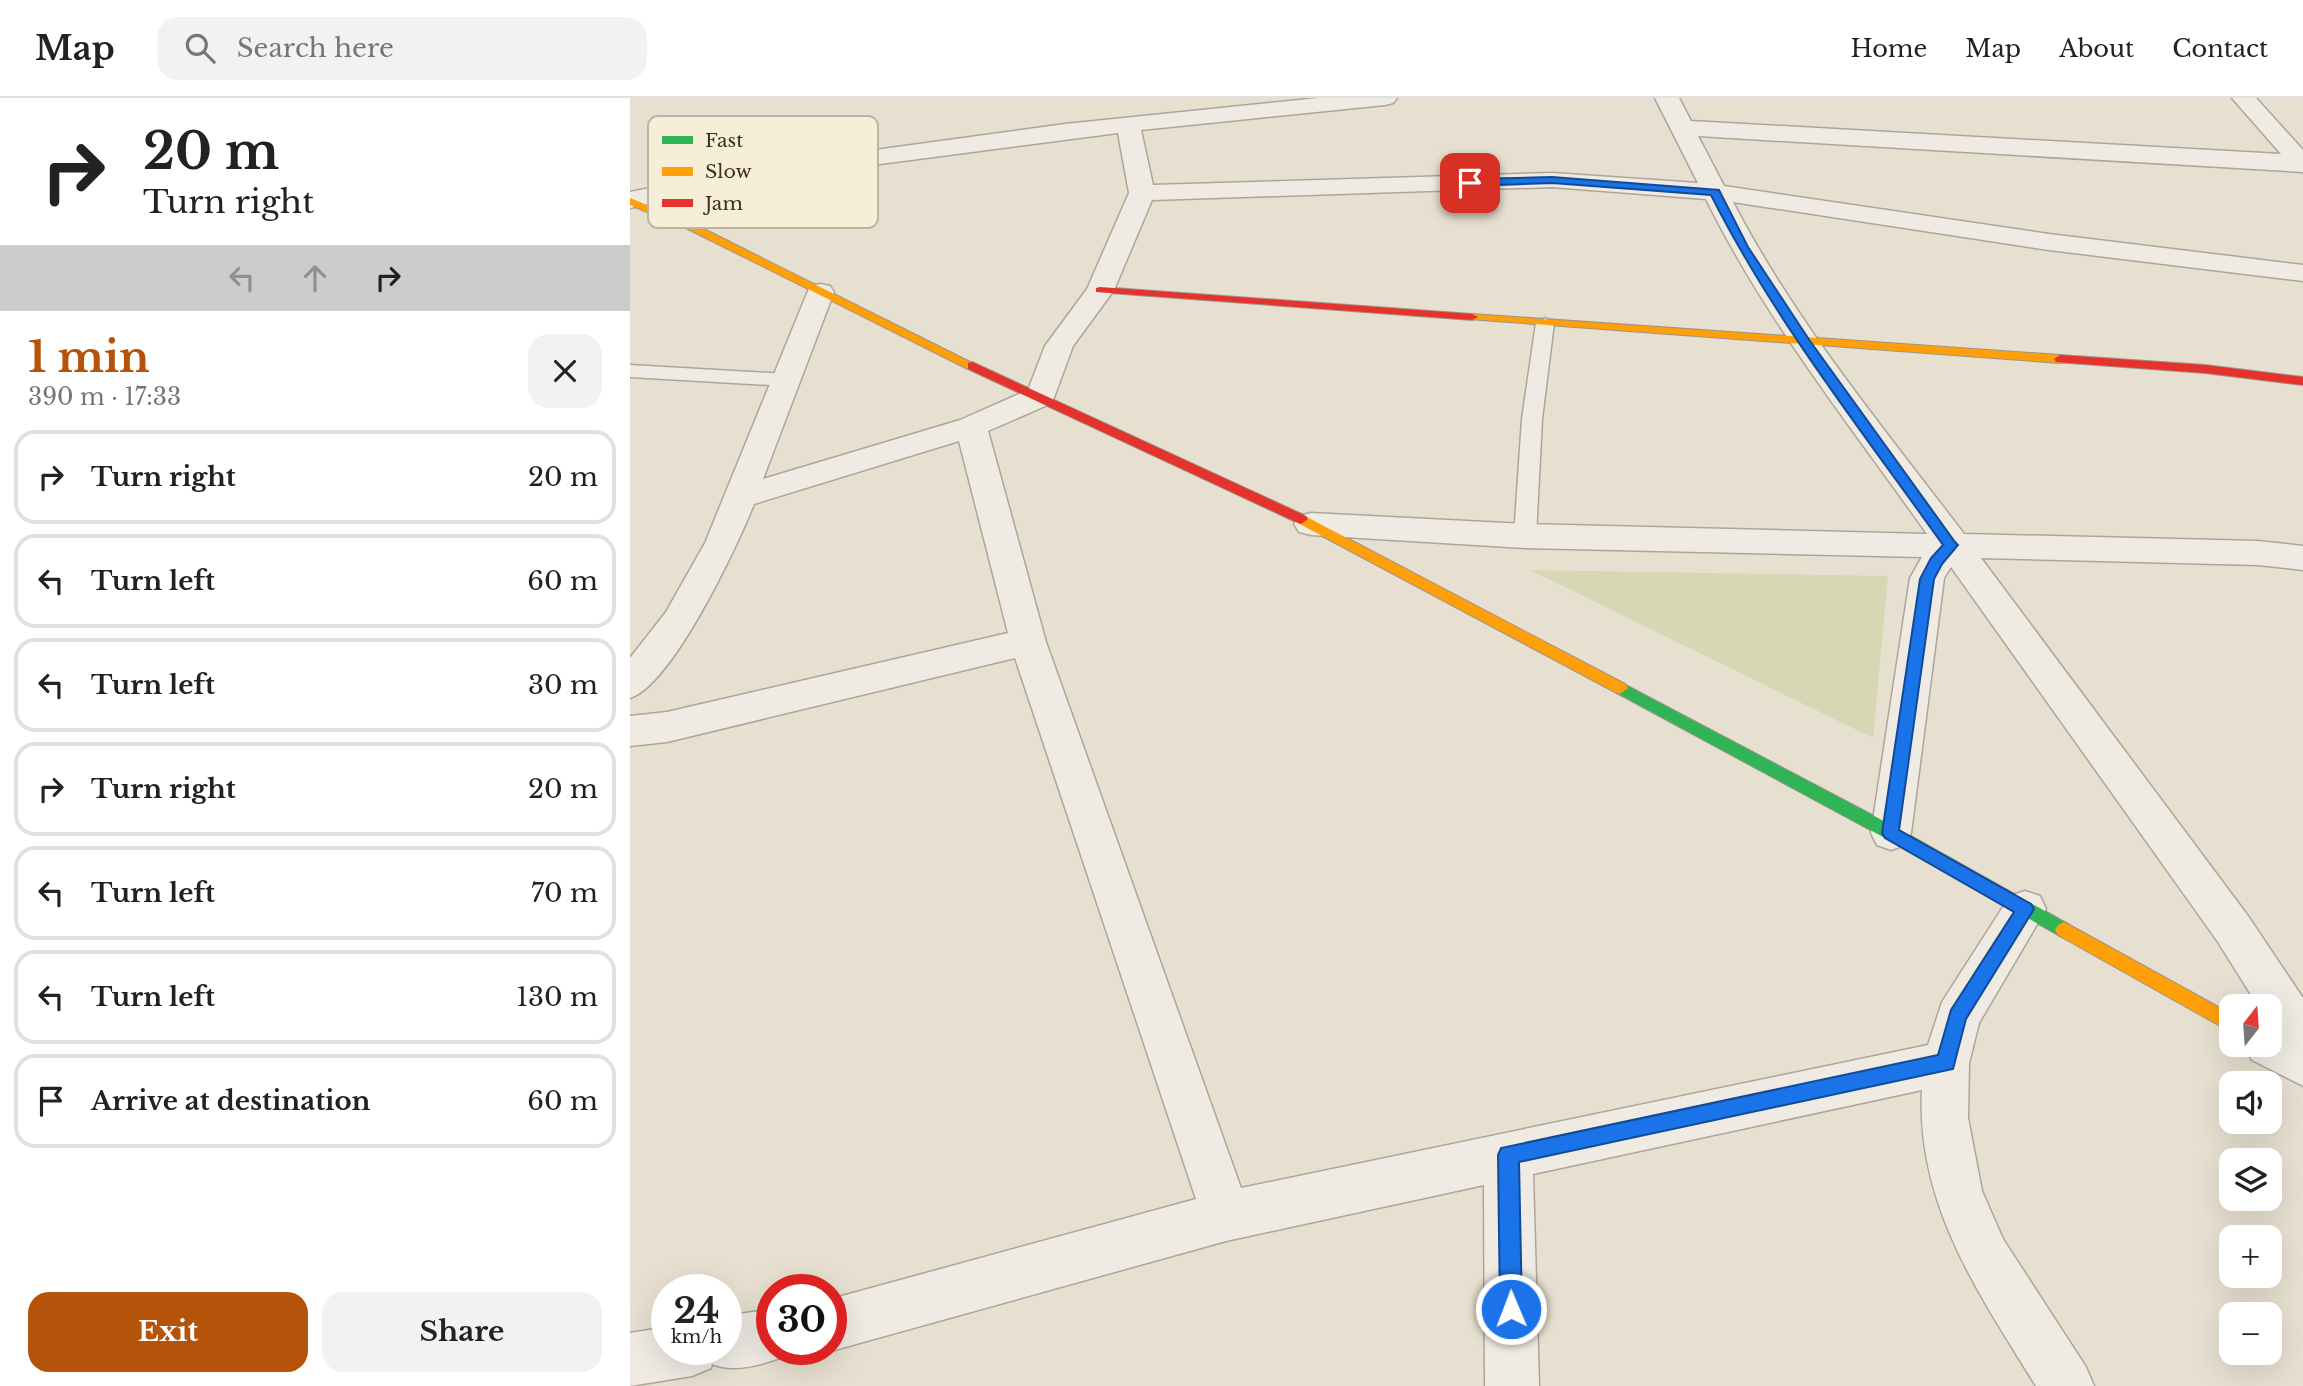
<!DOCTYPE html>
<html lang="en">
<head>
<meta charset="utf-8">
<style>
	:root { --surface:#fff; --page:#f2f2f2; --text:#222; --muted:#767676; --line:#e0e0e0; --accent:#b45309 }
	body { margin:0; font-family:"Libre Baskerville",serif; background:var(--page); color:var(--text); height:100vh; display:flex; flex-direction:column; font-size:26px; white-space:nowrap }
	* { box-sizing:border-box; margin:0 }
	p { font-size:23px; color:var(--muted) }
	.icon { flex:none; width:38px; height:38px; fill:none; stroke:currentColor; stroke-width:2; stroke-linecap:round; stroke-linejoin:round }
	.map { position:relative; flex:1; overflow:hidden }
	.sheet { display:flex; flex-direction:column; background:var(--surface); width:630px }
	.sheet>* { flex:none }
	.hud { background:#fff; color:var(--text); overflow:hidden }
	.needle { width:46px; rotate:17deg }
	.buttons { position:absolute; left:1589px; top:896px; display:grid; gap:14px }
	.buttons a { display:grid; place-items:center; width:63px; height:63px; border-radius:14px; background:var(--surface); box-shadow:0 7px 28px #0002; font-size:35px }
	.speed { position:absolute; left:21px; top:1176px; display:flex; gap:14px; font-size:35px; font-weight:700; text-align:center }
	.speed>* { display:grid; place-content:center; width:91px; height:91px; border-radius:50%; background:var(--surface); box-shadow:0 7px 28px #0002; line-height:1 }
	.speed small { font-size:18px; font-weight:400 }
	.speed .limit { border:10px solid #d22; background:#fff; color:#111 }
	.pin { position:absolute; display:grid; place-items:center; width:60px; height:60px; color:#fff; margin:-30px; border-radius:14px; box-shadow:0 4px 10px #0006 }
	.me { position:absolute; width:77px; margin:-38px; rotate:359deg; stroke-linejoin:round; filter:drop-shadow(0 0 5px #0008) }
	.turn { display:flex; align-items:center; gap:24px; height:147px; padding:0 28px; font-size:32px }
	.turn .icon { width:91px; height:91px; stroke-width:2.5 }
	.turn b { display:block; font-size:49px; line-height:60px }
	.lanes { display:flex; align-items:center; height:66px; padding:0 28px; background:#0003; justify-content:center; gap:35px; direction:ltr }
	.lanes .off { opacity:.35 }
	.round { display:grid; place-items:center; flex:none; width:74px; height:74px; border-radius:21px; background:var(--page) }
	.head { display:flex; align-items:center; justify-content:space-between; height:119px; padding:0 28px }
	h1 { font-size:42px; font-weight:700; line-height:52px; color:var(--accent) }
	.primary-button { display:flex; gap:14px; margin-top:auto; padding:14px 28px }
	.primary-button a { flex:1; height:80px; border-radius:21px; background:var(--accent); color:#fff; font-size:28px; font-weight:700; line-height:80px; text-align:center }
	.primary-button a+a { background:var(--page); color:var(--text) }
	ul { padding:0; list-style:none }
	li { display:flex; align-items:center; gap:21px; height:94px; margin:0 14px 10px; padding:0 14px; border:4px solid var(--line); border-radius:21px }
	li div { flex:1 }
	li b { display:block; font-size:26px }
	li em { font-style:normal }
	header { display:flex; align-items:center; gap:42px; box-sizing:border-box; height:98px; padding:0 35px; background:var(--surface); border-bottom:2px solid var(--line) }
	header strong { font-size:33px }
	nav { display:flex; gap:38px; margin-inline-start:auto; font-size:24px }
	.search { width:490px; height:63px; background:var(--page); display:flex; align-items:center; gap:18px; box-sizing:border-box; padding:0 24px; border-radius:21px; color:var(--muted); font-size:26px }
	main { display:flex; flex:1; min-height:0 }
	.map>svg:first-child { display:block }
	.green { fill:#d6d7b3 }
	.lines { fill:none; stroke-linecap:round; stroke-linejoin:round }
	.lane-casing { stroke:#ada599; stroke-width:3 }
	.street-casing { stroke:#ada599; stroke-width:3 }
	.fast-casing { stroke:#9c958a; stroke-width:2 }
	.slow-casing { stroke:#9c958a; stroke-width:2 }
	.jam-casing { stroke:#9c958a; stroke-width:2 }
	.lane { fill:#efebe3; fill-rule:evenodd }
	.street { fill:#efebe3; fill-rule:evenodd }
	.fast { fill:#30b455; fill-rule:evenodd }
	.slow { fill:#ff9f0a; fill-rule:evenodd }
	.jam { fill:#e5322d; fill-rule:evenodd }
	.route { fill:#1a73e8; stroke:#114b97; stroke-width:2 }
	.key { fill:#f7eed8; stroke:#bfb4a1; stroke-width:2 }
	.key-label { font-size:19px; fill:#3d2e20 }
</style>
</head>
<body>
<header>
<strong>Map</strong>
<div class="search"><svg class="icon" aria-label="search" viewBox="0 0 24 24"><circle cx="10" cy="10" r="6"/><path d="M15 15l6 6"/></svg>Search here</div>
<nav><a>Home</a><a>Map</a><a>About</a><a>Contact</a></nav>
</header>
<main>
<section class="sheet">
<div class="hud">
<div class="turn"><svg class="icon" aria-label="right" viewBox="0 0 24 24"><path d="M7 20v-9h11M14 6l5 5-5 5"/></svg><div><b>20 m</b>Turn right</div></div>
<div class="lanes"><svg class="icon off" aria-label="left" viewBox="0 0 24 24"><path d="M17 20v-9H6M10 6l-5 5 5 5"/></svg><svg class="icon off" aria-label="ahead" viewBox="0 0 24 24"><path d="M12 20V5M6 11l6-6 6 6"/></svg><svg class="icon" aria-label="right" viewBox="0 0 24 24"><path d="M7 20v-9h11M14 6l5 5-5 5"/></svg></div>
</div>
<div class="head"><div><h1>1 min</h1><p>390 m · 17:33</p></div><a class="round"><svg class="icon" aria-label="close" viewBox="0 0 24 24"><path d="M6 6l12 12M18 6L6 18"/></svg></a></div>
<ul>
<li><svg class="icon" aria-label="right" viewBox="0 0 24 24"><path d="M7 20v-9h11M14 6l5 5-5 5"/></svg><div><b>Turn right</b></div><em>20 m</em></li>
<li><svg class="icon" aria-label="left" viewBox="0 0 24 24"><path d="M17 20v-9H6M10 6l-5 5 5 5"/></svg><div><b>Turn left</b></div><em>60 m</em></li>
<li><svg class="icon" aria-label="left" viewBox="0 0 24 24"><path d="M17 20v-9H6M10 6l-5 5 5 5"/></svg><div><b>Turn left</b></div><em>30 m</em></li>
<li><svg class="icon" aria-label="right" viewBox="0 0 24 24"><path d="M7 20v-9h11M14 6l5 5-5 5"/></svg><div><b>Turn right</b></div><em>20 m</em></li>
<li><svg class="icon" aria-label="left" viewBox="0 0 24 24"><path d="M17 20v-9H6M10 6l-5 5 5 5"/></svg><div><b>Turn left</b></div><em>70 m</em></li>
<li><svg class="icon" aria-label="left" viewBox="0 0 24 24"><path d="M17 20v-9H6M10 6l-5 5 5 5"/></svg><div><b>Turn left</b></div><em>130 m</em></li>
<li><svg class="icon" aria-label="arrive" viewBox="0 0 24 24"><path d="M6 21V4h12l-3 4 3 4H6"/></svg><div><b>Arrive at destination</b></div><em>60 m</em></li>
</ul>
<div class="primary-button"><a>Exit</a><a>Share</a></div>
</section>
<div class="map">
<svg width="1673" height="1288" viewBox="0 0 1673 1288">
	<rect width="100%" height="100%" fill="#e7e0d1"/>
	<polygon class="green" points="900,472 1258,478 1243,640"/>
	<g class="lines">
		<defs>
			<g id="lane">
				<polygon points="915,220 924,225 912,321 906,438 903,443 895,445 887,443 884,438 892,321 906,225"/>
				<polygon points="0,267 156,276 165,282 156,288 0,279"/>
			</g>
			<g id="street">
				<path d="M688,0H767L763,5L755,7L511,32L523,87L922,75L1068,85L1025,0H1049L1061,23L1651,56L1602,0H1626L1673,52V74L1068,38L1094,88L1419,136L1673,167V183L1419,152L1103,104C1165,224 1253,329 1334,436L1628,443L1673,448V472L1628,467L1351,460L1618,818L1673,900V988L1622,962L1615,947H1640V908H1628L1588,844L1321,469L1314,480L1281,735L1275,747L1261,752L1247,747L1241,735L1280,480L1292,459L895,450L681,437L669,434L664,426L669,418L681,415L895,426L1297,436C1220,327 1135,221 1076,101L922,89L522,102L484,192L443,248L422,305L358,333L416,544L611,1090L1298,947L1312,904L1380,798L1395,793L1410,798L1416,811L1349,925L1339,965L1338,1020L1352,1093L1373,1141L1456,1269L1464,1288H1406C1349,1196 1286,1106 1292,992L903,1076L909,1288H855L854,1087L596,1143L201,1253L196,1251H201V1201L566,1101L385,560L37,644L0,648V618L37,614L378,535L329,343L124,406C107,449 42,587 0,600V560L36,514L75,445L180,188L190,186L200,188L204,194L133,381L330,322L398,292L415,248L457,191L499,95L488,35L135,81L0,110V94L135,67L435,26Z"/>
				<path d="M142,1211V1251H162L161,1256C137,1265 106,1276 82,1266L81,1270L62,1278L0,1288V1235L37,1229V1251H96V1218Z"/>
			</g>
			<polygon id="fast" points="990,584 1267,730 1440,827 1443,832 1440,837 1434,840 1428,837 1255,740 985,594 982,590 985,586"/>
			<g id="slow">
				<polygon points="0,100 66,127 348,268 346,271 338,271 58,131 0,107"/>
				<polygon points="842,216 1430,257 1436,261 1430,265 838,221 838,217"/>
				<polygon points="671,416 995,586 998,590 990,596 985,594 666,424 664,421"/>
				<polygon points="1434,824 1601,916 1601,934 1428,837 1425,832 1428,827"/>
			</g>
			<g id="jam">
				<polygon points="470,189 842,216 848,219 842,222 466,194 466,190"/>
				<polygon points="1430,257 1575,267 1673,279 1673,287 1575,275 1426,264 1424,261"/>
				<polygon points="342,264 676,418 678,421 671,426 666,424 338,271 338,265"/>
			</g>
		</defs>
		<use href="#lane" class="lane-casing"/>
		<use href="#street" class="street-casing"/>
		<use href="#fast" class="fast-casing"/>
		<use href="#slow" class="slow-casing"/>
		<use href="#jam" class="jam-casing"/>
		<use href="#lane" class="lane"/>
		<use href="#street" class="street"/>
		<use href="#fast" class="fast"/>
		<use href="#slow" class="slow"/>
		<use href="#jam" class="jam"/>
	</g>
	<path class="route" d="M922,79L1089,92L1118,149L1180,243L1325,444L1328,447L1312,466L1304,481L1269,732L1401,806L1404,811L1336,921L1323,971L889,1064L892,1211L889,1218L881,1222L873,1218L870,1211L868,1057L871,1050L1308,957L1321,912L1384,814L1255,740L1252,735L1290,481L1301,460L1313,447C1232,333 1144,222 1081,97L922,85L840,88L835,85L840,81Z"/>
	<rect x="18" y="18" width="230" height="112" rx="10" class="key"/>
	<rect x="32" y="38" width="31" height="8" fill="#30b455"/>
	<rect x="32" y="69" width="31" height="9" fill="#ff9f0a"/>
	<rect x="32" y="101" width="31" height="8" fill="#e5322d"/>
	<g class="key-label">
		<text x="75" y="49">Fast</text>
		<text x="75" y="80">Slow</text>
		<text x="75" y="112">Jam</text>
	</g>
</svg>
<div class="buttons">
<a><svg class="needle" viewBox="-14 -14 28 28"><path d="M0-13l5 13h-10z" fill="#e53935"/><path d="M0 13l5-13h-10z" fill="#767676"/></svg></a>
<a><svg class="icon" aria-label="sound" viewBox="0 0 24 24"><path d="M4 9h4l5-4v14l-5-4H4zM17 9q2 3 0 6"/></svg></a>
<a><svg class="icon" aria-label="layers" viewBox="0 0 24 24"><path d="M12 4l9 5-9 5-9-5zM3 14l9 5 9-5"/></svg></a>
<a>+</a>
<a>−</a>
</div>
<div class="speed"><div>24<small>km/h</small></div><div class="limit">30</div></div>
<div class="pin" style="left:840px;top:85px;background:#d93025"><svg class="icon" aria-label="arrive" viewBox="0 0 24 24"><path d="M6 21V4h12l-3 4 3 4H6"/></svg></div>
<svg class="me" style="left:881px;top:1211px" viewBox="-20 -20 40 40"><circle r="17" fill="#1a73e8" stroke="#fff" stroke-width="3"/><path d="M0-11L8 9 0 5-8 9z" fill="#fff"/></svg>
</div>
</main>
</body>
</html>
